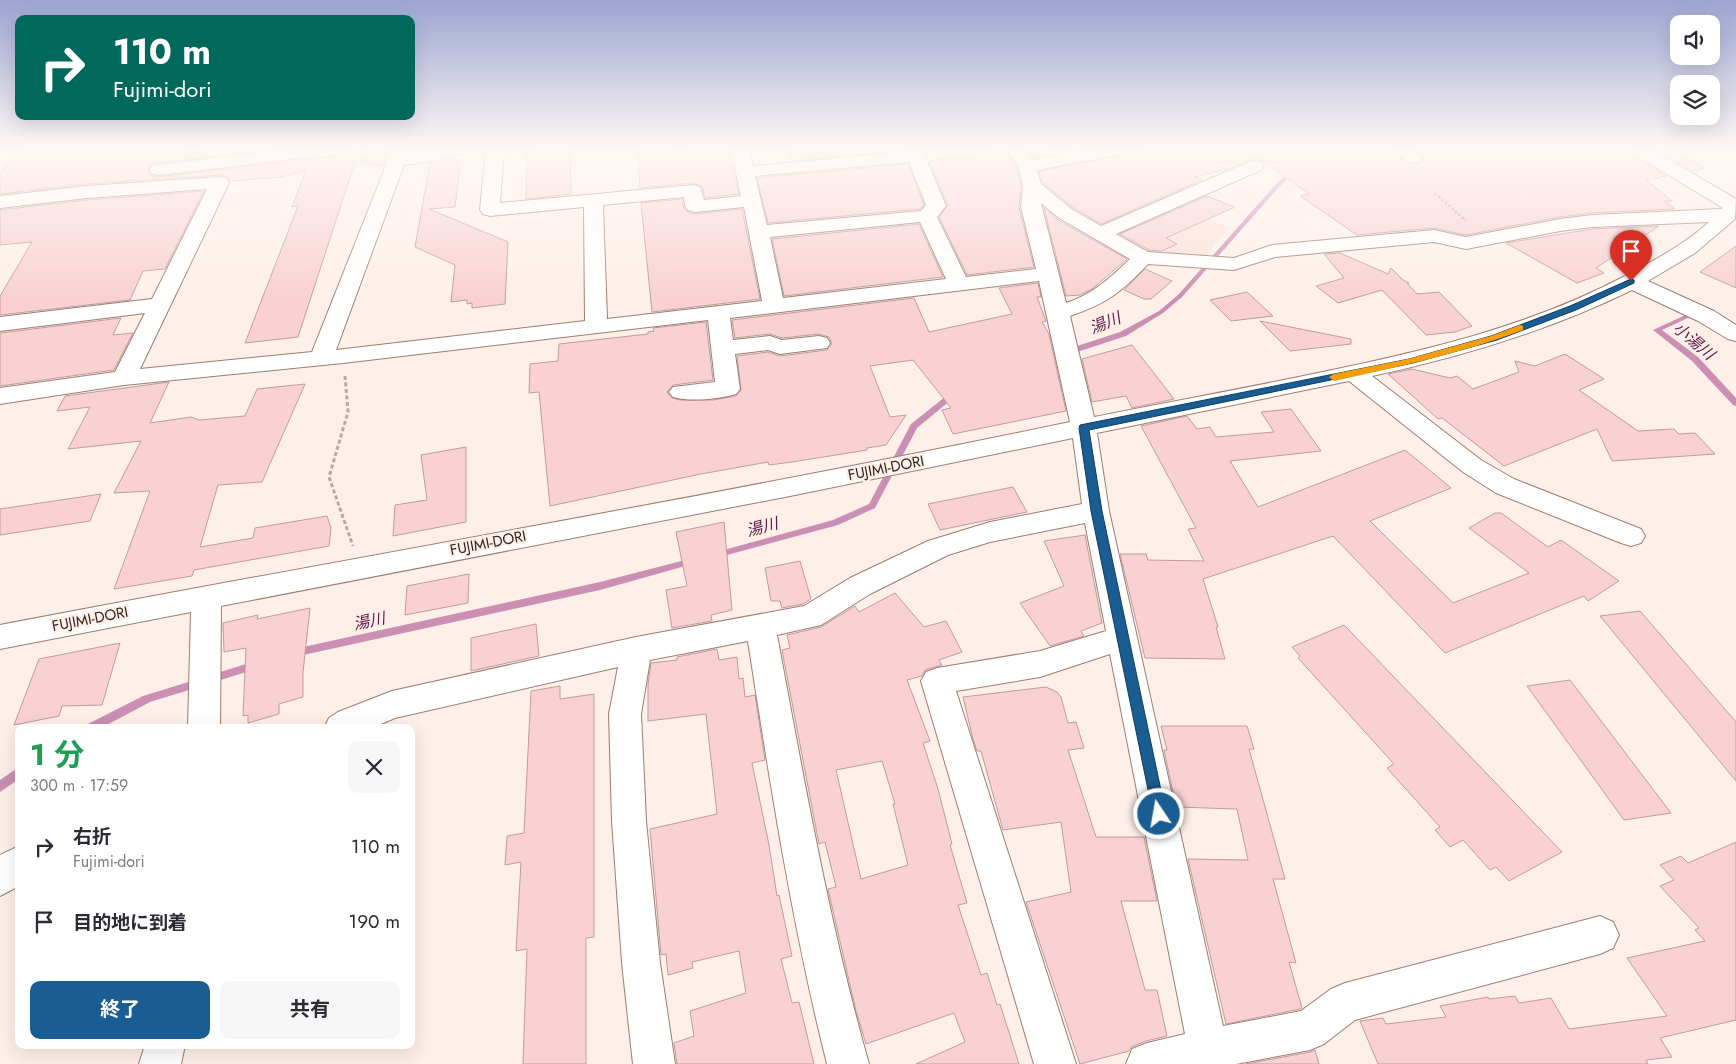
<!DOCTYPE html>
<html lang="ja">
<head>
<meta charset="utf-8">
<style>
	:root { --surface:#fff; --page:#f7f7f7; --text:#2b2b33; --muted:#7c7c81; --accent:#1a5d92 }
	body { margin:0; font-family:Jost,"Noto Sans JP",sans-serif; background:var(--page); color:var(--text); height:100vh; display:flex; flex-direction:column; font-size:19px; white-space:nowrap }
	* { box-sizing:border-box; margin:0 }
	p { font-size:16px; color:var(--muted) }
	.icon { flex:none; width:28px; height:28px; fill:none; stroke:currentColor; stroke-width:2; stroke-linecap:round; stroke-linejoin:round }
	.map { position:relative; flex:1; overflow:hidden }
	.drawer { position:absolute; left:15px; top:724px; width:400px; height:325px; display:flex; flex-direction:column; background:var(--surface); border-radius:10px; box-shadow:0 5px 20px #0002 }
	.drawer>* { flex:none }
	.guide { position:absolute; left:15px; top:15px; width:400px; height:105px; border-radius:10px; box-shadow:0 5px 20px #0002; background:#00695c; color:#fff; overflow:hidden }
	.buttons { position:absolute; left:1670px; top:15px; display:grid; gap:10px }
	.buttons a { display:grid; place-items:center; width:50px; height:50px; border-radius:10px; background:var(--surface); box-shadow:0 5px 20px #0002; font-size:25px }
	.pin { position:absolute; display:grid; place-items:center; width:42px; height:42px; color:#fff; margin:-51px -21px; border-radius:50% 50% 50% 0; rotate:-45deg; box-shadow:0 0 5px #0007 }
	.pin .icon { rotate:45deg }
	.me { position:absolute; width:55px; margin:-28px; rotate:348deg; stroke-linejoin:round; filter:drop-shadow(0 0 4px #0008) }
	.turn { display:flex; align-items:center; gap:18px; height:105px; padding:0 15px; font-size:22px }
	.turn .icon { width:65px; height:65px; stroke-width:2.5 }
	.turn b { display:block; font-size:35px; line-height:42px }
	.round { display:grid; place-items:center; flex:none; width:52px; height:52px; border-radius:10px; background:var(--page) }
	.overview { display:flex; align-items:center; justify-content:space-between; height:85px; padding:0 15px }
	h1 { font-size:30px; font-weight:700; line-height:38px; color:#1e9e55 }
	.action { display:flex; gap:10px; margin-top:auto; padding:10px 15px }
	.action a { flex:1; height:58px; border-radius:10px; background:var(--accent); color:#fff; font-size:20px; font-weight:700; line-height:58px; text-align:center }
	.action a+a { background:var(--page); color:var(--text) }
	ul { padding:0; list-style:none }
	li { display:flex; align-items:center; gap:15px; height:75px; padding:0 15px }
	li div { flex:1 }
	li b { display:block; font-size:19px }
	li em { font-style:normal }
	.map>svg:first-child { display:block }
	.built { fill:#fce2d6 }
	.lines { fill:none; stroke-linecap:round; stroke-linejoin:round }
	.stream { fill:#ca8fb2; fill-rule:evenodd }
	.building { fill:#f9d1d3; stroke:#c09b9d; fill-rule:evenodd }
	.minor-casing { stroke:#9c7d6e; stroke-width:2 }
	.path-far1 { stroke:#b7a9a3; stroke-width:2.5; stroke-dasharray:2.5 2; stroke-linecap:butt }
	.path { stroke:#b7a9a3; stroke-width:3; stroke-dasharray:4 2.5; stroke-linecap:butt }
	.minor { fill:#fff; fill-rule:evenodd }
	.route { fill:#1a5d92; stroke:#113c5f }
	.slow { fill:#f59e0b }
	.labels { text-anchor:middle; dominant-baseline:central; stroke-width:5; stroke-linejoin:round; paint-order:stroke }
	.street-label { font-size:15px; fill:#32251f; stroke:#fef0e9 }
	.water-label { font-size:16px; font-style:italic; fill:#5e1948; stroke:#fef0e9 }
</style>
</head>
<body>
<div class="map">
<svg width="1736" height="1064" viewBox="0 0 1736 1064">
	<rect width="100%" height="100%" fill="#fef0e9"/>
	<polygon class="built" points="1173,202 1229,228 1201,262 1143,258 1100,234"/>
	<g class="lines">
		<g class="stream">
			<polygon points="1293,169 1298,170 1280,186 1182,297 1163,313 1126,336 1071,354 1065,354 1065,350 1120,332 1159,311 1178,295 1276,184"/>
			<polygon points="1690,313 1693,315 1692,316 1662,330 1698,357 1736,398 1736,406 1733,405 1692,361 1653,330"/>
			<polygon points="950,393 953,393 957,395 917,428 875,508 838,525 716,558 713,557 712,555 713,553 833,520 869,504 911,424"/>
			<polygon points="693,558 696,559 697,561 696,563 600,590 294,657 291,656 289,653 291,650 294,649 600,582"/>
			<polygon points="256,661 259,662 261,665 259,668 211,683 207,682 206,679 207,676"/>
			<polygon points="198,679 202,680 203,683 202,686 150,702 101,728 85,728 86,725 143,696"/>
			<polygon points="19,767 19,779 0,792 0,780"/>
		</g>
	</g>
	<g class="building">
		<polygon points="24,149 189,149 187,153 224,149 277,149 152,164 148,171 152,176 158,177 339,156 346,154 350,149 359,149 360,158 356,159 298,337 245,343 298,206 292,207 306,171 281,177 230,181 228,177 220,175 87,184 0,194 0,172"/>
		<polygon points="362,149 386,149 383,166 361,163"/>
		<polygon points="536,149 570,149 571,194 526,199 527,155 535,155"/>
		<polygon points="637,149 672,149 672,153 727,149 739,194 705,198 702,186 693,183 640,188"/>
		<polygon points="787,149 897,149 898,151 791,161"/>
		<polygon points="1026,149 1050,149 1054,154 1033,158"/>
		<polygon points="1153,149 1392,149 1404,162 1415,165 1420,163 1424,158 1416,149 1627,149 1631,155 1666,176 1646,180 1672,201 1665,201 1675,209 1592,213 1560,217 1466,235 1434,228 1357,235 1300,196 1309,194 1262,161 1255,159 1228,169 1195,177 1202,180 1101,224 1074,208 1043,183 1039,171"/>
		<polygon points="1655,149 1672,149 1706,168 1692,171"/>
		<polygon points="1005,150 1016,167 1021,186 1019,207 1034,267 967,275 939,217 948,205 929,161"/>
		<polygon points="461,159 455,207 429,209 508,242 505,304 472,308 472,303 467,304 467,300 451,302 455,265 415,247 430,163"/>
		<polygon points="908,164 924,205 920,209 768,223 757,178"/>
		<polygon points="204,191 165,269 143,271 130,300 0,315 0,296 32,242 0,245 0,210 87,200"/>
		<polygon points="1207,196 1235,207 1166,238 1177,244 1162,251 1149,250 1120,234"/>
		<polygon points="682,199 683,206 686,211 694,214 742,209 760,299 652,312 641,203"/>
		<polygon points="1044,208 1058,220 1127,259 1092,289 1080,295 1066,296"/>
		<polygon points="919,224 943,277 784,296 772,239"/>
		<polygon points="1659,226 1596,268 1604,273 1577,283 1506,243 1592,229"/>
		<polygon points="1736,246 1736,288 1700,272"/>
		<polygon points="1340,253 1388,274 1391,268 1403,280 1409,283 1407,283 1417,294 1439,292 1472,326 1455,332 1426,335 1382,290 1338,303 1316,286 1344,278 1324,254"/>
		<polygon points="1145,269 1172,281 1151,299 1144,299 1124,290"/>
		<polygon points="1038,283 1041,297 1037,297 1046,321 1042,322 1049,334 1066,411 953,434 942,410 951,408 913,360 870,366 890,417 906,415 886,445 867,448 867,450 792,462 769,465 768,462 701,474 550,506 539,392 529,393 530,364 558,361 559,344 648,334 648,332 654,331 653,328 706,322 713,380 673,385 667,392 672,398 680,400 713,400 736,396 741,390 737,356 768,352 780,356 827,350 832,344 829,337 819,334 782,338 770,334 735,338 732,320 914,298 929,332 1012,314 999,288"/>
		<polygon points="1247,292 1273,316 1231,321 1210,300"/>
		<polygon points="121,318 113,335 133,333 114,370 0,386 0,333"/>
		<polygon points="1260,321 1351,339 1351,344 1290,351"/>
		<polygon points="1132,345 1174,399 1132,408 1126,396 1092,402 1082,359"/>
		<polygon points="1565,354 1604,379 1579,390 1638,431 1674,429 1679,434 1695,433 1715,454 1612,461 1597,429 1504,466 1442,418 1438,419 1388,374 1412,369 1450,378 1457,376 1473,389 1519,372 1515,361 1535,366"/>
		<polygon points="169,382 150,423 191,417 199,420 245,416 257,389 305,384 262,482 218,485 200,547 253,538 255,528 327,516 331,528 329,546 194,570 192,576 114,589 150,491 114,493 141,441 68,449 90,407 57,411 65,396"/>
		<polygon points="1291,409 1321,451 1230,461 1258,507 1405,450 1451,488 1370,521 1453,603 1529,573 1469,528 1495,513 1501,513 1548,547 1561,540 1619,581 1588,601 1584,596 1445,653 1333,536 1203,579 1218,627 1216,627 1225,659 1145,658 1120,554 1146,554 1148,560 1204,561 1188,529 1196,528 1141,426 1187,416 1197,429 1210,427 1216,437 1274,432 1261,412"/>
		<polygon points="466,447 466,522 393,536 395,505 427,500 421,455"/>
		<polygon points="1013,487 1027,512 940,530 928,504"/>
		<polygon points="101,494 90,521 0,535 0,509"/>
		<polygon points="724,522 732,610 711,615 712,621 672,628 666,590 687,586 676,532"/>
		<polygon points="1085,535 1102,623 1081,631 1084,636 1050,646 1020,603 1064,586 1044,541"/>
		<polygon points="800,561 811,599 803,604 782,608 780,601 771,601 765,568"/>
		<polygon points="469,574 468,603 405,615 407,586"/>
		<path d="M895,593L924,627L946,621L962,652L939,660L942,665L925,670L922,676L907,680L930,741L923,743L938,789L952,844L950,845L967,903L958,905L981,975L987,973L997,1005L1000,1004L1019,1064H916L965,1042L954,1013L866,1044L856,1011L828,889L836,887L825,842L819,844L782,650L790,648L787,635L821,627L855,606L859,612ZM882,761L895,804H893L908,865L861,879L836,770Z"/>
		<polygon points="310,608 303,672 303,697 279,704 279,714 248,723 248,715 243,716 246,648 224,652 223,623 258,615 257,619"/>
		<polygon points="1640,611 1736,722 1736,781 1600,616"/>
		<polygon points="536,624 539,656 471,671 471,638"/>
		<polygon points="1344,625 1562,852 1509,881 1496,867 1490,870 1463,840 1450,847 1435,830 1440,827 1387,768 1394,764 1298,658 1300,656 1292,647"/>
		<polygon points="120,643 102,705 62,706 59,716 14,725 39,659"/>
		<polygon points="717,649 719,660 737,657 739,679 743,678 745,697 755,695 765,760 752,763 769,845 777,896 779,895 792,956 781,959 792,1003 799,1002 814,1064 677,1064 674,1043 694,1036 690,1011 746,993 739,951 692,962 693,968 668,975 666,954 661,955 650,829 717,814 706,714 648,721 648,684 651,663 677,660 677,657"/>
		<polygon points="1570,680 1671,813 1624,820 1527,686"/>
		<polygon points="560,686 560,699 594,694 594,937 586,938 586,1064 523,1064 527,949 516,951 521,862 505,865 507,836 524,833 531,691"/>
		<polygon points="1046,687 1057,692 1061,697 1068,723 1076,722 1084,748 1068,750 1096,837 1144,837 1157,901 1121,901 1145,990 1157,990 1167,1036 1146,1041 1131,1047 1129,1051 1080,1064 1026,902 1071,892 1061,822 1003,830 981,751 977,751 973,739 963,697"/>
		<polygon points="1161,726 1247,726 1254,749 1249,749 1285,879 1273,879 1296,963 1289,962 1302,1008 1300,1009 1226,1024 1188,859 1248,860 1237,809 1176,807 1164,750 1167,750"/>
		<polygon points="1736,842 1736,1020 1660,1038 1672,1057 1646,1060 1648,1064 1378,1064 1360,1021 1383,1018 1386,1024 1446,1017 1440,1006 1488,997 1489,999 1515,996 1519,1003 1551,998 1569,1029 1667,1016 1627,958 1705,941 1695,930 1699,928 1660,886 1674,880 1660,865 1681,856 1688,863"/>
		<polygon points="1315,1050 1319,1064 1246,1064 1310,1052"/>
	</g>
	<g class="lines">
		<defs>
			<g id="minor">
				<polygon points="293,149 348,149 345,153 339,154 158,175 152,174 149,170 152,166 158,165"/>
				<path d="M388,149H406L405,154L423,153L433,149H467L464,153C444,158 425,163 404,165L336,350L585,321L584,207L490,216L483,214L480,210L486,149H504L500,203L693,185L700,187L704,200L741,196L731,149H749L753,166L905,152L904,149H922L946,206L937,217L966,277L1036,269L1021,207L1023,186L1018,166L1006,149H1024L1032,160L1092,149H1130L1127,153L1121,154L1037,170L1041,184L1073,210L1101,226L1249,162L1255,161L1261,162L1264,166L1261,170L1116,234L1148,252L1234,258L1272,245L1434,230L1466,237L1560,219L1592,215L1721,209L1723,208L1632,153L1629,149H1651L1736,199L1735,219L1695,253L1648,281L1714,311L1736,325V341L1728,339L1698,321L1632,290C1550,330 1462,357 1372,376L1481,460L1514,479L1641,529L1645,536L1641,543L1631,546L1621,543L1496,493L1463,472L1349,381L1097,433L1109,511L1223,1026L1301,1011L1331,989L1345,983L1600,916L1613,922L1619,935L1613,948L1600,954L1355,1020L1324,1044L1310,1050L1236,1064H1126L1132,1049L1147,1043L1185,1034L1110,654L1040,677L956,691L1076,1064H1034L921,681L926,672L937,668L1040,651L1106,631L1085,523L990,542L948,555L870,594L821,625L777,635C804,779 829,923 869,1064H827C792,925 770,783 748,641L650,660L641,714L646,821L660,963L675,1064H633L622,963L612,821L609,714L618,667L395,718L372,728H324L329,718L338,712L392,691L636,637L804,606L850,578L928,541L990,522L1082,504L1073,438L795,495L221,606L220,728H188L191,612L0,649V625C356,557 715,496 1070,422L1039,281L730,318L733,340L770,336L782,340L819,336L827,338L830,343L827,348L780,354L768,350L735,354L740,389L736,394C718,399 691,402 673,397L669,392L673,387L715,382L708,320L343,363L124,385L0,404V388L115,372L145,313L0,331V317L152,299L207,189L87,198L0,208V196L87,186L220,177L227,179L229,183L140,369L312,352L385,168ZM909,162L926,205L921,211L767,225L755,176ZM684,197L685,206L688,210L695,212L744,207L762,301L607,319L603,205ZM1041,203L1059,218L1130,259C1110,278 1093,294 1066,303ZM920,222L946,279L783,298L770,237ZM1709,222C1684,245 1653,261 1623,277C1532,325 1432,349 1332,370C1253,387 1173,401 1094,417L1070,316C1108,303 1120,293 1148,264L1234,270L1275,257L1434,242L1466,249L1560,231L1592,227Z"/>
				<path d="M1394,149H1413L1422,158L1419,162C1408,165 1401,158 1394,149Z"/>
				<polygon points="19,846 19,886 0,896 0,855"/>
				<polygon points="145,1045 185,1045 181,1064 139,1064"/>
			</g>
		</defs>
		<use href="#minor" class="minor-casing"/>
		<polyline class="path-far1" points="1435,193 1466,221"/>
		<polyline class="path" points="345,376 348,412 329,477 353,546"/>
		<use href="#minor" class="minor"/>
	</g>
	<linearGradient id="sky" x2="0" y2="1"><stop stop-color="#9ca5d2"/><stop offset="0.5" stop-color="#fff8f5"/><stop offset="1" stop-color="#fff8f5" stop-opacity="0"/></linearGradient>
	<rect width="1736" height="298" fill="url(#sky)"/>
	<polygon class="route" points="1631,279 1634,280 1634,283 1576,310 1497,340 1413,363 1089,430 1102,511 1166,814 1164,819 1159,821 1154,819 1091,511 1079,428 1080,425 1409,359 1491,336 1570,306"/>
	<path class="slow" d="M1520,325L1523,326V330C1462,353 1398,367 1334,381L1329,377L1334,374L1408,359L1491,336Z"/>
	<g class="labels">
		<g class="street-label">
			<text transform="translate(886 468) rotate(-11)">FUJIMI-DORI</text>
			<text transform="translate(488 543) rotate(-11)">FUJIMI-DORI</text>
			<text transform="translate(90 619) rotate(-11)">FUJIMI-DORI</text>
		</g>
		<g class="water-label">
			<text transform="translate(1105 323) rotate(-22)">湯川</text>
			<text transform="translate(1694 341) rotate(40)">小湯川</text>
			<text transform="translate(762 527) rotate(-15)">湯川</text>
			<text transform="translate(369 621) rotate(-12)">湯川</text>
		</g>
	</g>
</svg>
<div class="buttons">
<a><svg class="icon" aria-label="sound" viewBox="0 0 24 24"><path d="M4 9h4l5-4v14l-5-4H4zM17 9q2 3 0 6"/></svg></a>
<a><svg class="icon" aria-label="layers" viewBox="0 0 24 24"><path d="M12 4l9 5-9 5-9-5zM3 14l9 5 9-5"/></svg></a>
</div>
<div class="pin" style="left:1631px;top:281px;background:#d93025"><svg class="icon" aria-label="arrive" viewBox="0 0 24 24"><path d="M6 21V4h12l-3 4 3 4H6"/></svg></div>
<svg class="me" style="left:1159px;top:814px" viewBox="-20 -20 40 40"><circle r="17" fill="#1a5d92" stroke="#fff" stroke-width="3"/><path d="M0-11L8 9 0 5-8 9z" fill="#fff"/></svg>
<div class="guide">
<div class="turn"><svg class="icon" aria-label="right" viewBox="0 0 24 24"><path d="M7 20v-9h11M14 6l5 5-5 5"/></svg><div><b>110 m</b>Fujimi-dori</div></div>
</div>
<section class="drawer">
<div class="overview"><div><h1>1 分</h1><p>300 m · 17:59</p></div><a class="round"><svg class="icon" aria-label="close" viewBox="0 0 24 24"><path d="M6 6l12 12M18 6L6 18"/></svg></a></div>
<ul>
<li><svg class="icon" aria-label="right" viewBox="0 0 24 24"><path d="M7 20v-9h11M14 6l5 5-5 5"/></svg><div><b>右折</b><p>Fujimi-dori</p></div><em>110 m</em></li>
<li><svg class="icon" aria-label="arrive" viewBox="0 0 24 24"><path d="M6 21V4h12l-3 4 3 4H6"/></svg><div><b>目的地に到着</b></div><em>190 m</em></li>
</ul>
<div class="action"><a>終了</a><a>共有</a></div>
</section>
</div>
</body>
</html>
